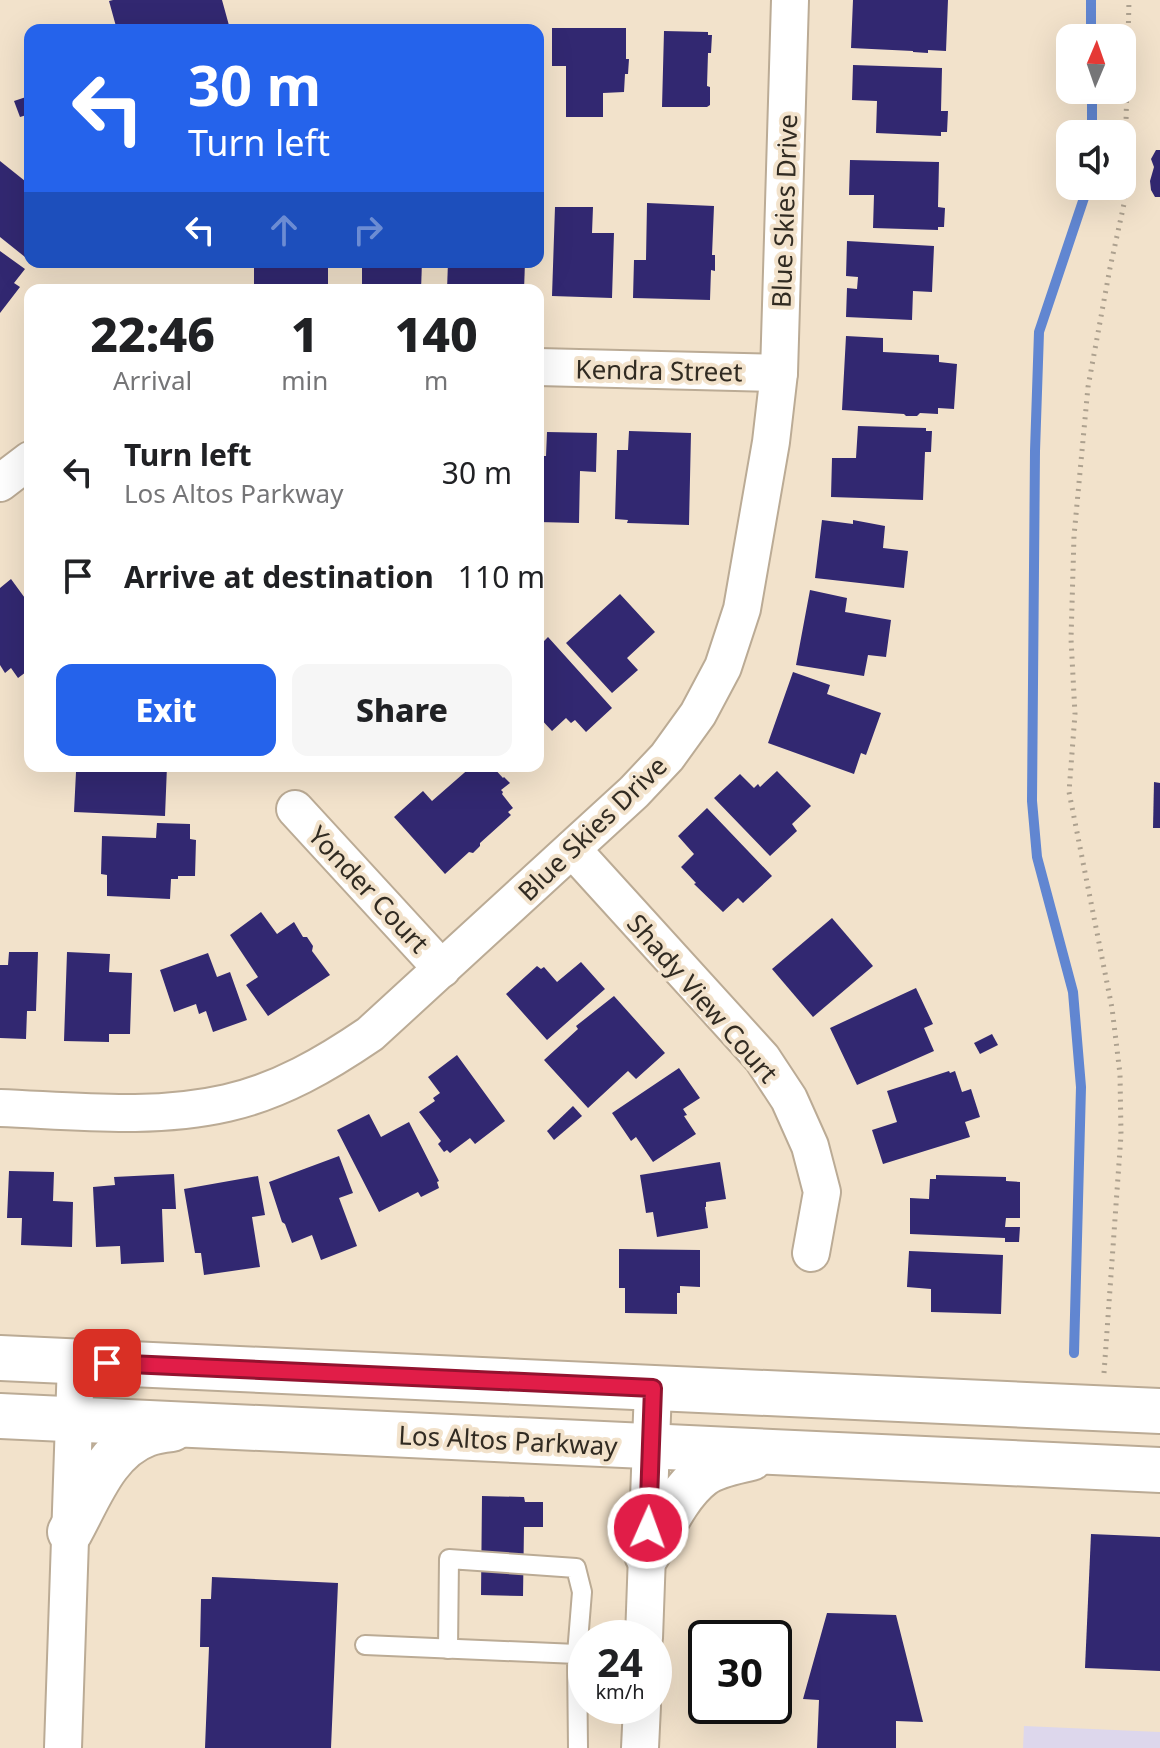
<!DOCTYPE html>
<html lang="en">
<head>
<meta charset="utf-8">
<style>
	:root { --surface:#fff; --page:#f6f6f6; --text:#202124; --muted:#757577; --accent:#2563eb }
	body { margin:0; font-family:"Noto Sans",sans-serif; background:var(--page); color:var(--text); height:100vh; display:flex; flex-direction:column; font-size:30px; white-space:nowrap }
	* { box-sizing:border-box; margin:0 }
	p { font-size:26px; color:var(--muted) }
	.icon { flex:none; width:44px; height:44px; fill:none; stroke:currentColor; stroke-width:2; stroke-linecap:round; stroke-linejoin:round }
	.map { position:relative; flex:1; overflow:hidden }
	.details { position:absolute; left:24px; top:284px; width:520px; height:488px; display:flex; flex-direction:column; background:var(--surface); border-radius:16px; box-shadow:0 8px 32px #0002 }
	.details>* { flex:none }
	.guide { position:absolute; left:24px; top:24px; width:520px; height:244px; border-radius:16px; box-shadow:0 8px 32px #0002; background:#2563eb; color:#fff; overflow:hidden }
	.needle { width:52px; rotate:2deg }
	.controls { position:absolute; left:1056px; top:24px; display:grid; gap:16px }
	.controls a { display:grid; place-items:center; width:80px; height:80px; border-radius:16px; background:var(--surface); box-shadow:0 8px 32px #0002; font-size:40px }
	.speed { position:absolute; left:568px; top:1620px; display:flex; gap:16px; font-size:40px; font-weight:700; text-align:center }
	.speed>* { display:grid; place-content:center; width:104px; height:104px; border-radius:50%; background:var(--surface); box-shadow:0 8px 32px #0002; line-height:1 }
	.speed small { font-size:20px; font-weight:400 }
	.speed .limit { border:4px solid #111; border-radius:12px; background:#fff; color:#111 }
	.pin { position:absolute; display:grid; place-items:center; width:68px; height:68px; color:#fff; margin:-34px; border-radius:16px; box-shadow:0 4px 12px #0006 }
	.me { position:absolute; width:88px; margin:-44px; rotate:2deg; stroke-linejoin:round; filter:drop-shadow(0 0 6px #0008) }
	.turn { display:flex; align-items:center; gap:28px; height:168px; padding:0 32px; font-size:36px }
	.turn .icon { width:104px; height:104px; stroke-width:2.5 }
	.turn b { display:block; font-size:56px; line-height:68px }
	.lanes { display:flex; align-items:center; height:76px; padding:0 32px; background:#0003; justify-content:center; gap:40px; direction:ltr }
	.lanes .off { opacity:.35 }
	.eta { display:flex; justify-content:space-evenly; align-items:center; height:136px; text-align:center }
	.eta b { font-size:48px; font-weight:800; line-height:56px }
	.cta { display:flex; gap:16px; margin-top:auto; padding:16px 32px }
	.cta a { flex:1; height:92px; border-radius:16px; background:var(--accent); color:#fff; font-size:32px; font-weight:800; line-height:92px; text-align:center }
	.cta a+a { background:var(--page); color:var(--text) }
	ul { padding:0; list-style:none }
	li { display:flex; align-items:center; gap:24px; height:104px; padding:0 32px }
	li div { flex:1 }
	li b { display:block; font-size:30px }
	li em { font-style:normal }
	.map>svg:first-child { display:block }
	.education { fill:#ddd7ec }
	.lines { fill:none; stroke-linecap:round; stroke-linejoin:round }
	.stream { stroke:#6186d1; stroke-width:10 }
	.building { fill:#322871 }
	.service-casing { stroke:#bbab95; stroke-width:22 }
	.minor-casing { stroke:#bbab95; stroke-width:40 }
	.secondary-casing { stroke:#bbab95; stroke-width:48 }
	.path { stroke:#ada18f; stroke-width:5; stroke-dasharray:2 6; stroke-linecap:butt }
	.service { stroke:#fff; stroke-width:18 }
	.minor { stroke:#fff; stroke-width:36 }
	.secondary { stroke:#fff; stroke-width:44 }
	.route-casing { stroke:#92132f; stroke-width:20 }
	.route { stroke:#e11d48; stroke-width:14 }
	.labels { text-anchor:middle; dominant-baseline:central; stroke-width:8; stroke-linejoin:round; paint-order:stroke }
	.street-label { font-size:26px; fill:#312b22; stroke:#f2e2cb }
</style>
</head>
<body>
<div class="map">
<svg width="1160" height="1748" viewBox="0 0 1160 1748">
	<rect width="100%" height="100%" fill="#f2e2cb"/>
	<polygon class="education" points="1024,1726 1160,1732 1160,1748 1023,1748"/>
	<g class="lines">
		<g class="stream">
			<polyline points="1091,0 1091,38"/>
			<polyline points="1092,90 1092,134"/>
			<polyline points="1074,1353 1081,1087 1073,992 1037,857 1032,801 1035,451 1039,332 1088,186"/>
		</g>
	</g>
	<g class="building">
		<polygon points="113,0 222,0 230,29 138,30 136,25 117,30 109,1"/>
		<polygon points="853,0 948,0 946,51 928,50 928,53 913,52 913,51 851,48"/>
		<polygon points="460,24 534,25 534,30 460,30"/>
		<polygon points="552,28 626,28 626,59 629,59 628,74 625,74 624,92 603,93 603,117 566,117 566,66 552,66"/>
		<polygon points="664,31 708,32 708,35 712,35 711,53 708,53 707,86 710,87 710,105 707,107 662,107"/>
		<polygon points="853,65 942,68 941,111 948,111 947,132 941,132 941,136 876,133 877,101 852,100"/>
		<polygon points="29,96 30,114 20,117 14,101"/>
		<polygon points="1156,150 1160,150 1160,197 1155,197 1151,190 1150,181 1154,167 1151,159"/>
		<polygon points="850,160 939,162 938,207 945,208 944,227 938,227 938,230 873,228 874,195 849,195"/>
		<polygon points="0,161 30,185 30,261 0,237"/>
		<polygon points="647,203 714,206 712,255 715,255 715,271 711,270 710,300 633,298 634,260 646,260"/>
		<polygon points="555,207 593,207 592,233 614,233 612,298 552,296"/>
		<polygon points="847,241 934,246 932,292 913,291 912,320 846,317 847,288 857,289 858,277 846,276"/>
		<polygon points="0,251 25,269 14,283 20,287 0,313"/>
		<polygon points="254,262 328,262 328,290 254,289"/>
		<polygon points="362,262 422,262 421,290 362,290"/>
		<polygon points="448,262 525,262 524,290 447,290"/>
		<polygon points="846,336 883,338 883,352 939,355 939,362 957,364 954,409 938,408 938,414 920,413 917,416 906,416 904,414 842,410"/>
		<polygon points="858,426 926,428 926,431 932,431 931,452 925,452 923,500 831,497 832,458 856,458"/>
		<polygon points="629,431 691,433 689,525 627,523 628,520 615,519 617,450 628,450"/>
		<polygon points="547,432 597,433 596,472 580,471 579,523 538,522 538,456 546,456"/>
		<polygon points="822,520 853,524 853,520 885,526 883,548 908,551 904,588 815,578"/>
		<polygon points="11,579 30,605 30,669 18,678 11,668 5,673 0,665 0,588"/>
		<polygon points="810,590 847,598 845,612 891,620 886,657 868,655 864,676 796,665"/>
		<polygon points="620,594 655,632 627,658 638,670 612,693 566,643"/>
		<polygon points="548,637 612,708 586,732 575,720 571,723 566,718 552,731 538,716 538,647"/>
		<polygon points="793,672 830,685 827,694 881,713 866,755 861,753 854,774 768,743"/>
		<polygon points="101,766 167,766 165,816 74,812 76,772 101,772"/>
		<polygon points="472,766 492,766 503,778 504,777 510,783 501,790 503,792 502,794 513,808 508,812 511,815 480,843 480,846 473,853 469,852 445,874 394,817 423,791 432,801"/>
		<polygon points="777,771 811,806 792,824 797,831 770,856 714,798 740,774 754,788 758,784 760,787"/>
		<polygon points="1154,782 1160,783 1160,828 1153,828"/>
		<polygon points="707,808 772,876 743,903 738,898 723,912 694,884 696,883 681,867 694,854 678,836"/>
		<polygon points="157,823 190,824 190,839 196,840 195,876 178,876 178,879 171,879 170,899 107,896 107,875 101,874 102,836 156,838"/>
		<polygon points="261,912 277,934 294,922 303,937 307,937 313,946 312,951 330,975 268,1016 246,985 258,977 230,935"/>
		<polygon points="832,918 873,966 813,1017 772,969"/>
		<polygon points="9,952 38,952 36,1011 27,1011 26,1039 0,1038 0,965 8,965"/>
		<polygon points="67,952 110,954 109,972 132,973 130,1034 109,1034 109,1042 64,1041"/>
		<polygon points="208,953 217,977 230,972 247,1020 213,1032 206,1011 199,1014 196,1004 174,1012 160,970"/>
		<polygon points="581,962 605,989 547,1040 506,994 537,966 541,969 544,967 557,982"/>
		<polygon points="916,988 933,1024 924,1028 934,1051 857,1085 830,1028"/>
		<polygon points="614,996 665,1053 636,1079 628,1071 588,1108 544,1060 578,1029 576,1026"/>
		<polygon points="992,1034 998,1045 980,1054 974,1043"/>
		<polygon points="457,1055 505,1121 475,1144 470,1138 450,1153 447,1150 444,1152 438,1144 441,1141 419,1112 435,1101 433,1098 440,1093 428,1077"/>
		<polygon points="679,1068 700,1098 683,1109 687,1115 684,1116 696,1134 653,1162 636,1137 631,1141 612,1113"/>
		<polygon points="949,1071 950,1073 955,1071 962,1092 971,1089 980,1117 965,1122 970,1137 883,1164 872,1130 897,1122 887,1091"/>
		<polygon points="573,1106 582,1116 554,1140 547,1131"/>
		<polygon points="369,1114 381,1137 409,1122 439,1181 437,1182 439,1188 421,1197 418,1192 379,1212 337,1130"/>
		<polygon points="339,1156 353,1193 339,1198 357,1246 321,1260 312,1235 292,1243 285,1224 282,1222 269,1182"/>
		<polygon points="720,1162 726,1199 706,1202 706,1207 705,1207 708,1228 657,1237 653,1212 646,1213 640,1175"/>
		<polygon points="9,1171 54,1172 53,1201 73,1202 72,1247 21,1245 22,1218 7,1218"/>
		<polygon points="174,1174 176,1209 162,1209 164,1262 121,1264 120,1246 96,1247 93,1187 115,1185 114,1177"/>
		<polygon points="936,1175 1006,1177 1006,1181 1020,1182 1020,1218 1006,1218 1005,1227 1020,1227 1019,1242 1005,1242 1005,1238 910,1234 910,1198 929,1199 930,1179 936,1179"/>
		<polygon points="258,1176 265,1215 252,1217 260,1267 204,1275 201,1253 195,1253 184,1189"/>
		<polygon points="619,1249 700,1250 700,1287 680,1286 680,1293 677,1293 677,1314 625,1313 625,1288 619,1288"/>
		<polygon points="909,1251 1003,1255 1001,1314 931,1312 931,1289 907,1287"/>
		<polygon points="482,1496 524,1497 525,1502 543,1502 543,1527 524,1527 523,1596 481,1595"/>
		<polygon points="1091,1534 1160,1537 1160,1671 1085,1668"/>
		<polygon points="212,1577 338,1583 331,1748 205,1748 209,1647 200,1647 201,1599 211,1599"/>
		<polygon points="827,1613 896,1615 923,1722 896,1721 896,1748 817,1748 819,1700 803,1699"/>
	</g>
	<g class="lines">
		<defs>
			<g id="service">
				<polyline points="365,1645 577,1654 578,1748"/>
				<polyline points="448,1649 449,1559 576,1568 582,1592 577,1654"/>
			</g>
			<g id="minor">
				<polyline points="538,367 779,373"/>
				<polyline points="0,483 30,460"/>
				<polyline points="295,809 442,969"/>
				<polyline points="572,849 762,1058 789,1099 810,1146 822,1192 811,1253"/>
				<path d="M0,1108C75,1111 153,1120 227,1103C280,1091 326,1064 370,1034L634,792L667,757L698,714L723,667L742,609L771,442L779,373L790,0"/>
				<polyline points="644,1638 653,1388"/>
				<polyline points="63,1748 76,1361"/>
				<polyline points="640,1748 642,1706"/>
			</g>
			<g id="secondary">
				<polyline points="0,1358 1160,1411"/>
				<polyline points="0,1416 1160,1470"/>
				<path d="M70,1532C90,1496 106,1449 147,1434C155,1431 164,1430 172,1429"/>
				<path d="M647,1555C662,1530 678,1493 702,1475C715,1465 735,1462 751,1458"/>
			</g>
		</defs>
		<use href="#service" class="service-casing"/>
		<use href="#minor" class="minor-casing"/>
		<use href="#secondary" class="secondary-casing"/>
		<polyline class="path" points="1104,1373 1121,1135 1120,1074 1112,1008 1069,792 1075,714 1071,639 1074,536 1088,387 1110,268 1124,204 1129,0"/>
		<use href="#service" class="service"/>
		<use href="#minor" class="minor"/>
		<use href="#secondary" class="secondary"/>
	</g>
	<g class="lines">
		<defs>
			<polyline id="route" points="107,1363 653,1388 648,1528"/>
		</defs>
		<use href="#route" class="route-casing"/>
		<use href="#route" class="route"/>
	</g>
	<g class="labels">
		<g class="street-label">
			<text transform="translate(784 211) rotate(-88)">Blue Skies Drive</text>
			<text transform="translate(659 370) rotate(1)">Kendra Street</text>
			<text transform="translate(592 828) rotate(-44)">Blue Skies Drive</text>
			<text transform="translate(369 889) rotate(47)">Yonder Court</text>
			<text transform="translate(703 998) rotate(49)">Shady View Court</text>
			<text transform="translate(508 1440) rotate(3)">Los Altos Parkway</text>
		</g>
	</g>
</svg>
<div class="controls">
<a><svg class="needle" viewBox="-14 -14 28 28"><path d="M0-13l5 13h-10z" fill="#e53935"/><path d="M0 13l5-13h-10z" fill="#757577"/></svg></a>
<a><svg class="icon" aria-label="sound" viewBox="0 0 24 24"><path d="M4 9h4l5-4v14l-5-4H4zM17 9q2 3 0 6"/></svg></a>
</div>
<div class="speed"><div>24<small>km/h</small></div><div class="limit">30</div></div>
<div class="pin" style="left:107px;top:1363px;background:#d93025"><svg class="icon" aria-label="arrive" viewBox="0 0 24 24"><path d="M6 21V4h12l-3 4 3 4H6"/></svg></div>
<svg class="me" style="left:648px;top:1528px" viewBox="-20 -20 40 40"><circle r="17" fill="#e11d48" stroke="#fff" stroke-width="3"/><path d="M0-11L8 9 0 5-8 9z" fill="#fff"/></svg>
<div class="guide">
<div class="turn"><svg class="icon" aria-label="left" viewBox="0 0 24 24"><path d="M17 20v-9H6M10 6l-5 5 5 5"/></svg><div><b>30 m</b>Turn left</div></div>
<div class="lanes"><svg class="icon" aria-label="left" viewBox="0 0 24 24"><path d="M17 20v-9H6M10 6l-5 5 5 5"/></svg><svg class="icon off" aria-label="ahead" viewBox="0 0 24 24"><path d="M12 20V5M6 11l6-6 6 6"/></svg><svg class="icon off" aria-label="right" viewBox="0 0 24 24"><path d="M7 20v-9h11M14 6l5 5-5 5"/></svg></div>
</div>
<section class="details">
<div class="eta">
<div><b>22:46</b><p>Arrival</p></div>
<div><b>1</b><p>min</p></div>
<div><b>140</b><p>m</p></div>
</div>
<ul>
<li><svg class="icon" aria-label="left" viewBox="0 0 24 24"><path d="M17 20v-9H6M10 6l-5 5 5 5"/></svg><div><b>Turn left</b><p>Los Altos Parkway</p></div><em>30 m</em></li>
<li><svg class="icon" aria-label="arrive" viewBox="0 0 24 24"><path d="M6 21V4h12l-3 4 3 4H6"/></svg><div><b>Arrive at destination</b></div><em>110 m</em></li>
</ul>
<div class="cta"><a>Exit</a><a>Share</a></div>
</section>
</div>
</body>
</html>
